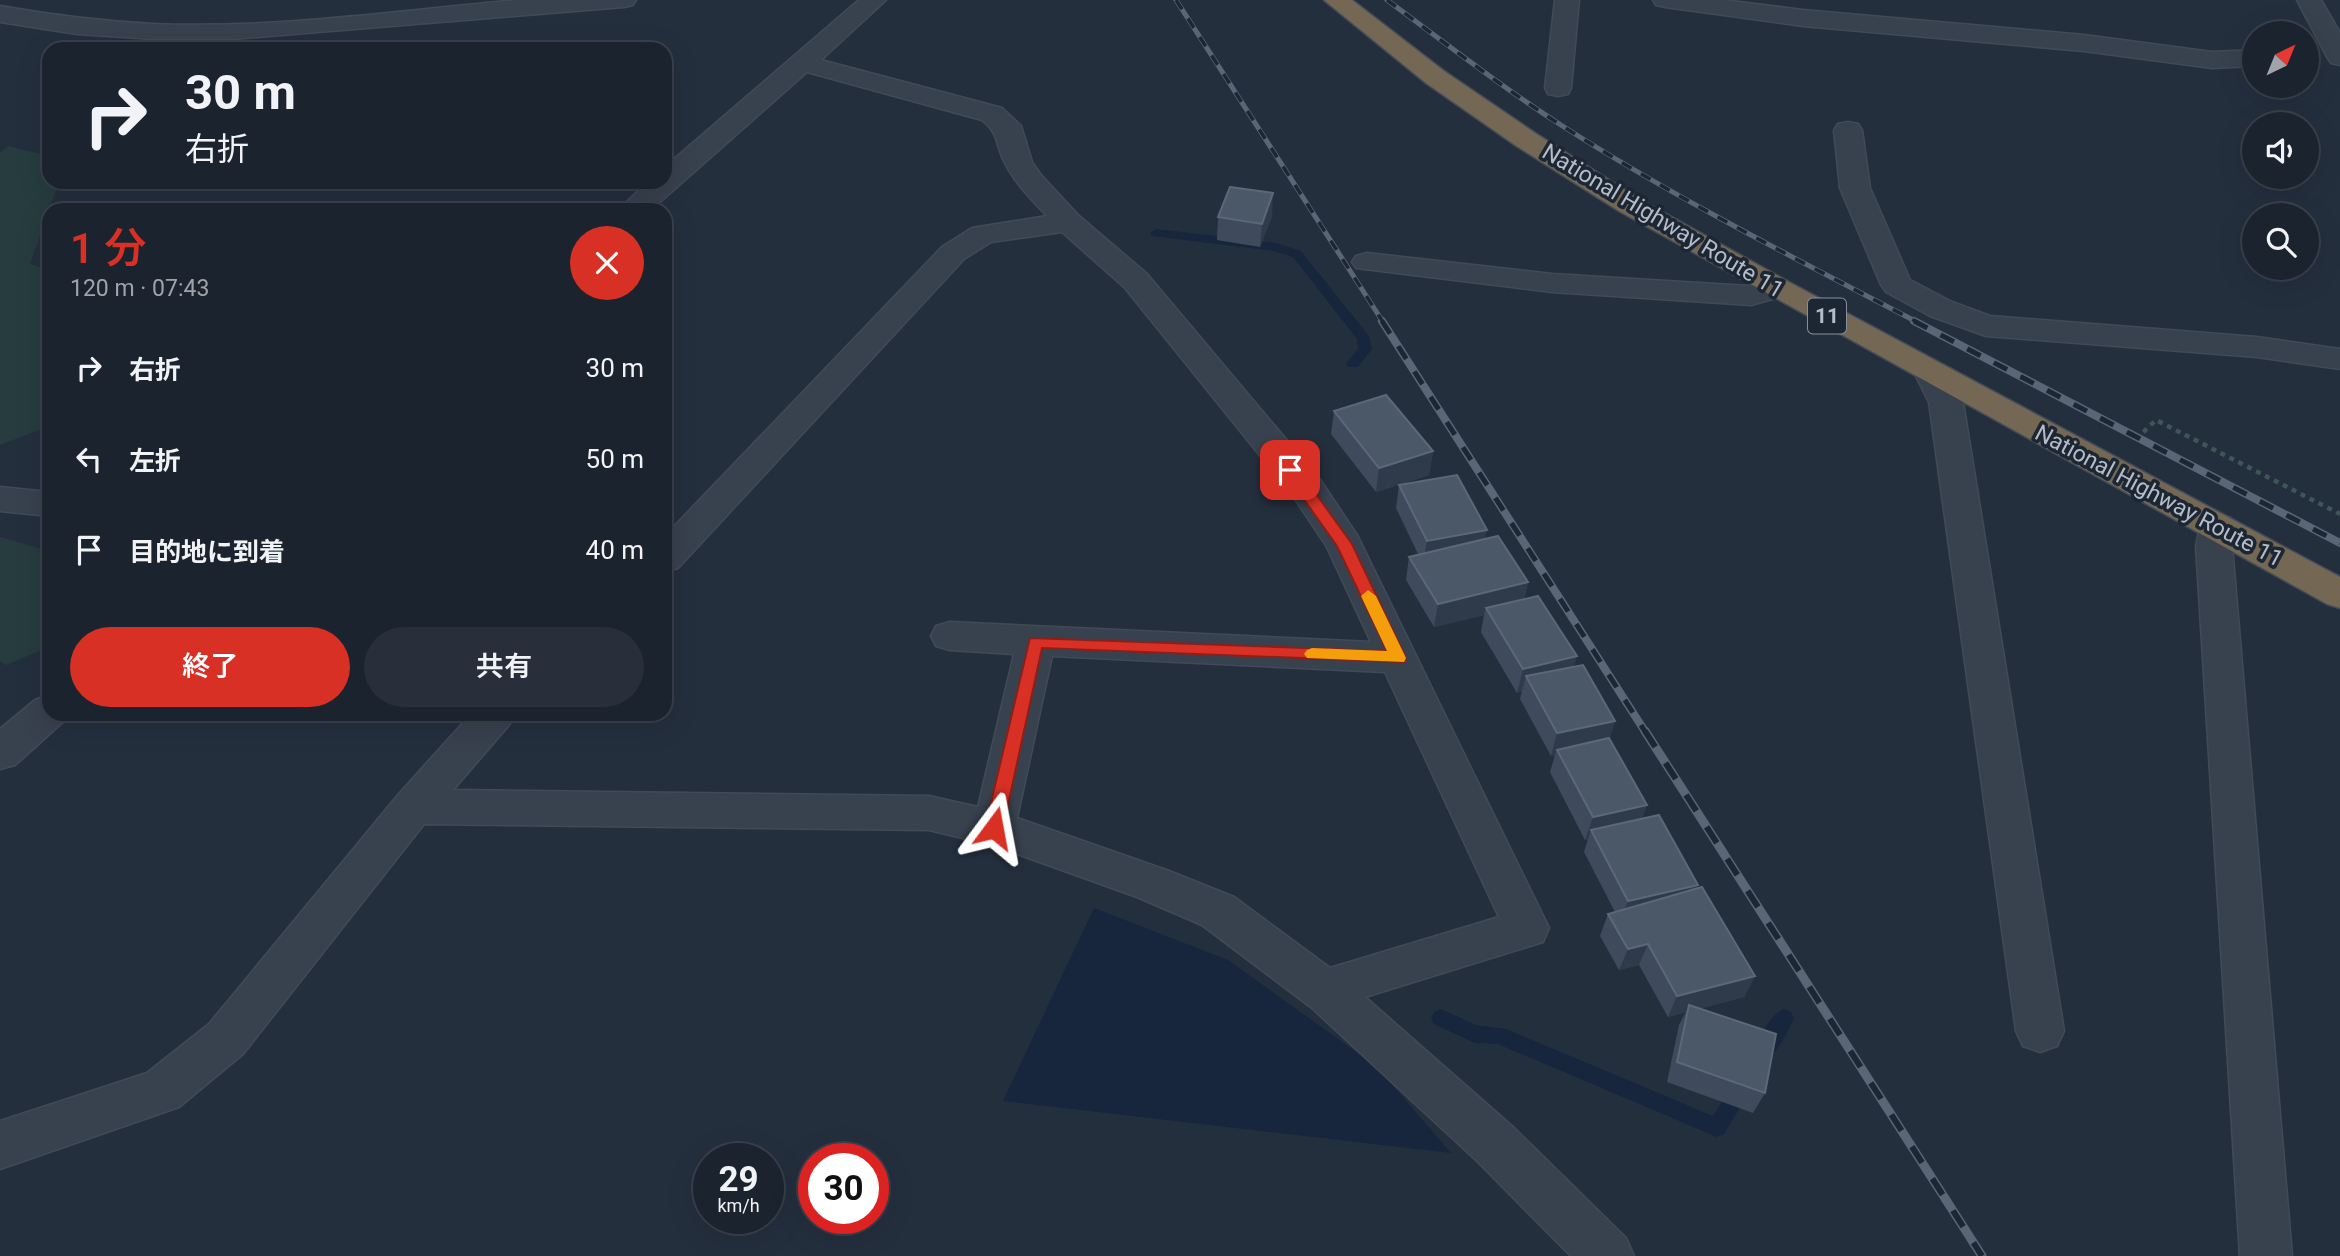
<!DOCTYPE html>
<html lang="ja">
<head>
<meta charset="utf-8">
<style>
	:root { --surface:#1b232e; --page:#282f3a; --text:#f1f3f6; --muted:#a0a4aa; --line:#39404a; --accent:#d93025 }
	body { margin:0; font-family:Roboto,"Noto Sans JP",sans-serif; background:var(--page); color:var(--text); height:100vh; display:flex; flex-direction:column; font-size:26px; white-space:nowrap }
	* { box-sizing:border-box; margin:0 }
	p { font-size:23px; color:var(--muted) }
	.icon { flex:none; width:38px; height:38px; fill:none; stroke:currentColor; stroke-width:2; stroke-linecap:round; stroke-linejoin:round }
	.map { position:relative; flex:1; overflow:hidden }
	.sheet { position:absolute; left:42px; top:203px; width:630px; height:518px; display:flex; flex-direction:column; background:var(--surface); border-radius:21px; box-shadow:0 7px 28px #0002,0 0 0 2px var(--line) }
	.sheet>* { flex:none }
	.banner { position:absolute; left:42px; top:42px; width:630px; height:147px; border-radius:21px; box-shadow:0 7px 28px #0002,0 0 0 2px var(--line); background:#1b232e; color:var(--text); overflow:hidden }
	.needle { width:46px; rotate:43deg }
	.fabs { position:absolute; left:2242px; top:21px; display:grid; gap:14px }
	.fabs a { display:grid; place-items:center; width:77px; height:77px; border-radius:50%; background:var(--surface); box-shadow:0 7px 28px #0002,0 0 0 2px var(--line); font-size:35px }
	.speed { position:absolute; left:693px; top:1143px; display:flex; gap:14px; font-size:35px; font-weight:700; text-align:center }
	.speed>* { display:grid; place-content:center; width:91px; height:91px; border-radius:50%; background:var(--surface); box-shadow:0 7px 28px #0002,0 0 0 2px var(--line); line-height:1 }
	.speed small { font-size:18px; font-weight:400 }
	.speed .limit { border:10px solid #d22; background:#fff; color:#111 }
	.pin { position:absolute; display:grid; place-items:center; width:60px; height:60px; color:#fff; margin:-30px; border-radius:14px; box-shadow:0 4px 10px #0006 }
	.me { position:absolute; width:77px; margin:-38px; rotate:13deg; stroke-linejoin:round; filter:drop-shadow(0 0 5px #0008) }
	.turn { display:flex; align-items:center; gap:24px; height:147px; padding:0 28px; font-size:32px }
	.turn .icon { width:91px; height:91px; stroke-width:2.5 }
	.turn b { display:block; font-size:49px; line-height:60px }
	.round { display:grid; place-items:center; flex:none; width:74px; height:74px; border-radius:37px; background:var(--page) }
	.summary { display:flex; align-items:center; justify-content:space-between; height:119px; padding:0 28px }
	h1 { font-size:42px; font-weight:600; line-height:52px; color:var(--accent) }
	.primary-button { display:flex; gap:14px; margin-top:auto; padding:14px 28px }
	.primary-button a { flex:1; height:80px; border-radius:42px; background:var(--accent); color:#fff; font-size:28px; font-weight:600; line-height:80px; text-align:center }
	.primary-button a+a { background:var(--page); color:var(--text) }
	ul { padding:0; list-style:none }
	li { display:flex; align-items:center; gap:21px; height:91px; padding:0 28px }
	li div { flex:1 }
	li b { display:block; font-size:26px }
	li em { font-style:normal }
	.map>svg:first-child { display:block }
	.green { fill:#263c3f }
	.water { fill:#17263c }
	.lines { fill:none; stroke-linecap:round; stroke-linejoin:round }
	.stream { fill:#17263c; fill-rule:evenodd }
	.minor-casing { stroke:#414a57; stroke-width:3 }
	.highway-casing { stroke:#434c59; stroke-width:3 }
	.path { stroke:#3f5557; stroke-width:4.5; stroke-dasharray:5 5; stroke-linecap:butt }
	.minor { fill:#38414e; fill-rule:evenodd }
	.highway { fill:#746855; fill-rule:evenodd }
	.rail-far2-casing { stroke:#5a6575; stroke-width:5 }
	.rail-far1-casing { stroke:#5a6575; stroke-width:8 }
	.rail-casing { stroke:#5a6575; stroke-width:9 }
	.rail-far2 { stroke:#1d2633; stroke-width:3.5; stroke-dasharray:11; stroke-linecap:butt }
	.rail-far1 { stroke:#1d2633; stroke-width:5; stroke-dasharray:15; stroke-linecap:butt }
	.rail { stroke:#1d2633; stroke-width:6; stroke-dasharray:19; stroke-linecap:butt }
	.wall { fill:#3f4b5c }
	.shaded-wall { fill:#2f3b4b }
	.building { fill:#4b5868; stroke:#5c6777; stroke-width:2 }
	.route { fill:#d93025; stroke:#8d1f18; stroke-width:2 }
	.slow { fill:#f59e0b }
	.labels { text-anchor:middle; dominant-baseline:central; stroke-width:7; stroke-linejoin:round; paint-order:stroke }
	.shield { fill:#1d2633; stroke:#878f9c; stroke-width:2 }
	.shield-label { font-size:21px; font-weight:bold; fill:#b4bcc9 }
	.street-label { font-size:23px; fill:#b4bcc9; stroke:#1d2633 }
</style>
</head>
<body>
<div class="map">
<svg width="2340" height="1256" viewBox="0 0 2340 1256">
	<rect width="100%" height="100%" fill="#242f3e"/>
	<g class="green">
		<polygon points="8,146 49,156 49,182 59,182 30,264 49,270 49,423 42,429 0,445 0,153"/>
		<polygon points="0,537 49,551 49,647 6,665 0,661"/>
	</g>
	<polygon class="water" points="1094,908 1228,960 1377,1067 1451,1153 1003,1101"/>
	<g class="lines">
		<g class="stream">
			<polygon points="1156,229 1276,243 1301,251 1369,336 1372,349 1358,367 1348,367 1346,364 1358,349 1357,339 1293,257 1274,251 1152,236 1150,233"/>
			<polygon points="1441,1009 1476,1025 1506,1029 1713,1116 1734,1082 1741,1080 1748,1082 1751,1089 1724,1134 1717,1137 1498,1044 1475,1043 1434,1024 1431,1018 1434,1012"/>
			<path d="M1784,1009L1791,1012L1794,1018C1788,1031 1777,1056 1763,1061L1756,1058L1753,1052C1759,1039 1770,1014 1784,1009Z"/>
		</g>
		<defs>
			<g id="minor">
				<path d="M518,0H636L633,5L624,7L233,39H155L77,34L0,22V6C51,15 101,21 153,24C274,29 397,11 518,0Z"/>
				<path d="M859,0H886L821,60L1002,108L1021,126L1032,162L1041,175L1079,216L1147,274L1321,481L1357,535L1549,928L1543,942L1365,997L1514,1128L1626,1238L1634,1256H1571L1478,1162L1312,1008L1202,925L1137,897L992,845L929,830L424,824L243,1054L179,1107L0,1169V1121L147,1073L209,1024L398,795L471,714H515L509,725L453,790L929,796L978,807L1014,654L950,650L936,646L931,636L936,626L950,622L1371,642L1327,547L1295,499L1125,288L1062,232L991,242L964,259L678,568L665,572V536L942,247L972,228L1047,216C1032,200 1015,183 1005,163C995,145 1000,134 982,120L807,72L651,210H618L648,182H665V167ZM1052,656L1385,672L1499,917L1330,968L1234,897L1169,871L1017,818Z"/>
				<polygon points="1555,0 1579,0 1571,88 1568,94 1558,96 1548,94 1545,88"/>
				<polygon points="1653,0 1723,0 1803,10 2084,35 2212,52 2254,50 2254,66 2212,68 2084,51 1803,26 1665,7 1656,5"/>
				<polygon points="2297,0 2321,0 2340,33 2340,65 2331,63 2327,57"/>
				<polygon points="1848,122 1858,124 1862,130 1870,188 1910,280 1952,302 1990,316 2257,337 2340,349 2340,369 2257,357 1986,336 1930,316 1886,292 1881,285 1840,188 1834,130 1838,124"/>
				<polygon points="1367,253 1552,274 1749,286 1776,279 1787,281 1792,288 1787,295 1751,305 1552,292 1356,268 1352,262 1356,256"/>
				<polygon points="1930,361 1942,365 1963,402 2064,1031 2057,1046 2040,1052 2023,1046 2016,1031 1929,402 1914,372 1918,365"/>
				<polygon points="0,487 49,492 49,516 0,511"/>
				<polygon points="2218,514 2231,518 2236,527 2232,546 2292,1256 2240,1256 2196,546 2200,527 2205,518"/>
				<polygon points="49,695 49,714 68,714 63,722 15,765 0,769 0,729 35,700"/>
			</g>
			<polygon id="highway" points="1324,0 1352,0 1444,71 1535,133 1639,199 1787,281 2340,577 2340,608 2327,604 1619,211 1515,145 1426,83"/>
		</defs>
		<use href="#minor" class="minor-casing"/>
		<use href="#highway" class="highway-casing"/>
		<polyline class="path" points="2136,439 2156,420 2340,514"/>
		<use href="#minor" class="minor"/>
		<use href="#highway" class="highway"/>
		<defs>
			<g id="rail-far2">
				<polyline points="1176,0 1383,322"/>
				<path d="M1387,0C1445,43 1503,88 1564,127C1677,199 1798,260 1917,322"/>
			</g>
			<g id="rail-far1">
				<polyline points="1382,321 1646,733"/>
				<polyline points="1914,321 2340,543"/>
			</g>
			<polyline id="rail" points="1645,731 1982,1256"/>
		</defs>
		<use href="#rail-far2" class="rail-far2-casing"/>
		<use href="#rail-far1" class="rail-far1-casing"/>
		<use href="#rail" class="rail-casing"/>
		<use href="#rail-far2" class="rail-far2"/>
		<use href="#rail-far1" class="rail-far1"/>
		<use href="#rail" class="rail"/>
	</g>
	<g class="wall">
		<polygon points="1272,216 1260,247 1217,240 1218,217"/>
		<polygon points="1334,411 1433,451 1429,475 1376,492 1331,434"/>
		<polygon points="1399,485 1485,539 1528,582 1524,599 1615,721 1609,739 1642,819 1696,889 1755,976 1744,997 1701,1008 1765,1093 1753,1113 1667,1082 1679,1025 1686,1012 1668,1017 1639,965 1619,970 1600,936 1608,914 1615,912 1584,852 1588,839 1585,840 1550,772 1555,755 1551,756 1520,699 1522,691 1517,693 1481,632 1484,615 1434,627 1406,580 1409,557 1418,554 1396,508"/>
	</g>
	<g class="shaded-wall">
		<polygon points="1273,193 1272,216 1260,247 1262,224"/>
		<polygon points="1433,451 1429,475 1376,492 1379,468"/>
		<polygon points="1487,530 1482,553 1423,564 1427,541"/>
		<polygon points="1528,582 1522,605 1486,608 1484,615 1434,627 1438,604"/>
		<polygon points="1577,656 1571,679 1526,676 1522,691 1517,693 1523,669"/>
		<polygon points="1615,721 1608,743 1557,750 1555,755 1551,756 1557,733"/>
		<polygon points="1647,805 1639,828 1591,830 1588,839 1585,840 1593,817"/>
		<polygon points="1698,885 1688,906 1620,922 1628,901"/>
		<polygon points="1648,944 1639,965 1619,970 1628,949"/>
		<polygon points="1755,976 1744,997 1688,1012 1689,1005 1686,1012 1668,1017 1677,996"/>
	</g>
	<g class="building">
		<polygon points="1230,187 1273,193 1262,224 1218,217"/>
		<polygon points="1386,395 1433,451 1379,468 1334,411"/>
		<polygon points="1457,475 1487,530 1427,541 1399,485"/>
		<polygon points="1498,536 1528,582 1438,604 1409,557"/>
		<polygon points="1538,596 1577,656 1523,669 1486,608"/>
		<polygon points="1583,665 1615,721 1557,733 1526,676"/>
		<polygon points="1609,738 1647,805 1593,817 1557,750"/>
		<polygon points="1659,815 1698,885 1628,901 1591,830"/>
		<polygon points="1702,887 1755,976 1677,996 1648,944 1628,949 1608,914"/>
		<polygon points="1689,1005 1776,1034 1765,1093 1677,1062"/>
	</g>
	<polygon class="route" points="1290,465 1296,466 1352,544 1406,658 1404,662 1042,648 1003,828 1000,833 994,835 988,833 985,828 1030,638 1387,651 1337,546 1283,470"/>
	<polygon class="slow" points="1368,590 1376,596 1406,658 1404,662 1307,658 1304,654 1307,650 1312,648 1387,651 1361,596"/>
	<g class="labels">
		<rect class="shield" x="1808" y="298.5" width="38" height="35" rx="5"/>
		<g class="shield-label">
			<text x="1827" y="316">11</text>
		</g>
		<g class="street-label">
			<text transform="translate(1663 221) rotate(31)">National Highway Route 11</text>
			<text transform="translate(2159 496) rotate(28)">National Highway Route 11</text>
		</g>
	</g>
</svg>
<div class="fabs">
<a><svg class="needle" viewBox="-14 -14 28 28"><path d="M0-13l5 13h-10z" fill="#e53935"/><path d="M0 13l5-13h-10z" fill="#a0a4aa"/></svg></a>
<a><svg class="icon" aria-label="sound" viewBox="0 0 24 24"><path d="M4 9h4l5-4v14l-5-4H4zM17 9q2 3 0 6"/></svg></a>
<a><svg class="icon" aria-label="search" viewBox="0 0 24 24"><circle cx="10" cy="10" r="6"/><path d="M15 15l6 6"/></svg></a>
</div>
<div class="speed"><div>29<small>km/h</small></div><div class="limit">30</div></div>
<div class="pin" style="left:1290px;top:470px;background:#d93025"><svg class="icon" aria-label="arrive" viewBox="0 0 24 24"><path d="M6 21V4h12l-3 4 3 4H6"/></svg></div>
<svg class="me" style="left:994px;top:828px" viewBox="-20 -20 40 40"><path d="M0-17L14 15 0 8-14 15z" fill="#d93025" stroke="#fff" stroke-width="4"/></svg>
<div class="banner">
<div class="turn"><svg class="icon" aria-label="right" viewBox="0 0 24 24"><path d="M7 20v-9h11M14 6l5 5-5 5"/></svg><div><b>30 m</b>右折</div></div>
</div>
<section class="sheet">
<div class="summary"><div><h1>1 分</h1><p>120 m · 07:43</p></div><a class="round" style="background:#d93025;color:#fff"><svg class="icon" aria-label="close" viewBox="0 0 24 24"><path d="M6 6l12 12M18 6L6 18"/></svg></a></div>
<ul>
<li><svg class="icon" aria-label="right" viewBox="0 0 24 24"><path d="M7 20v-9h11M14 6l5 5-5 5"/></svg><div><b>右折</b></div><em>30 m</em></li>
<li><svg class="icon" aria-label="left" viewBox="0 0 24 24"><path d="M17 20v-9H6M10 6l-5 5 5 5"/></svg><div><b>左折</b></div><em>50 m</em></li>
<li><svg class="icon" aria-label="arrive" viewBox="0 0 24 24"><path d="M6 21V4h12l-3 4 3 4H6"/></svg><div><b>目的地に到着</b></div><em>40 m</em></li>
</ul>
<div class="primary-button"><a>終了</a><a>共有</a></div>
</section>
</div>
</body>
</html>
